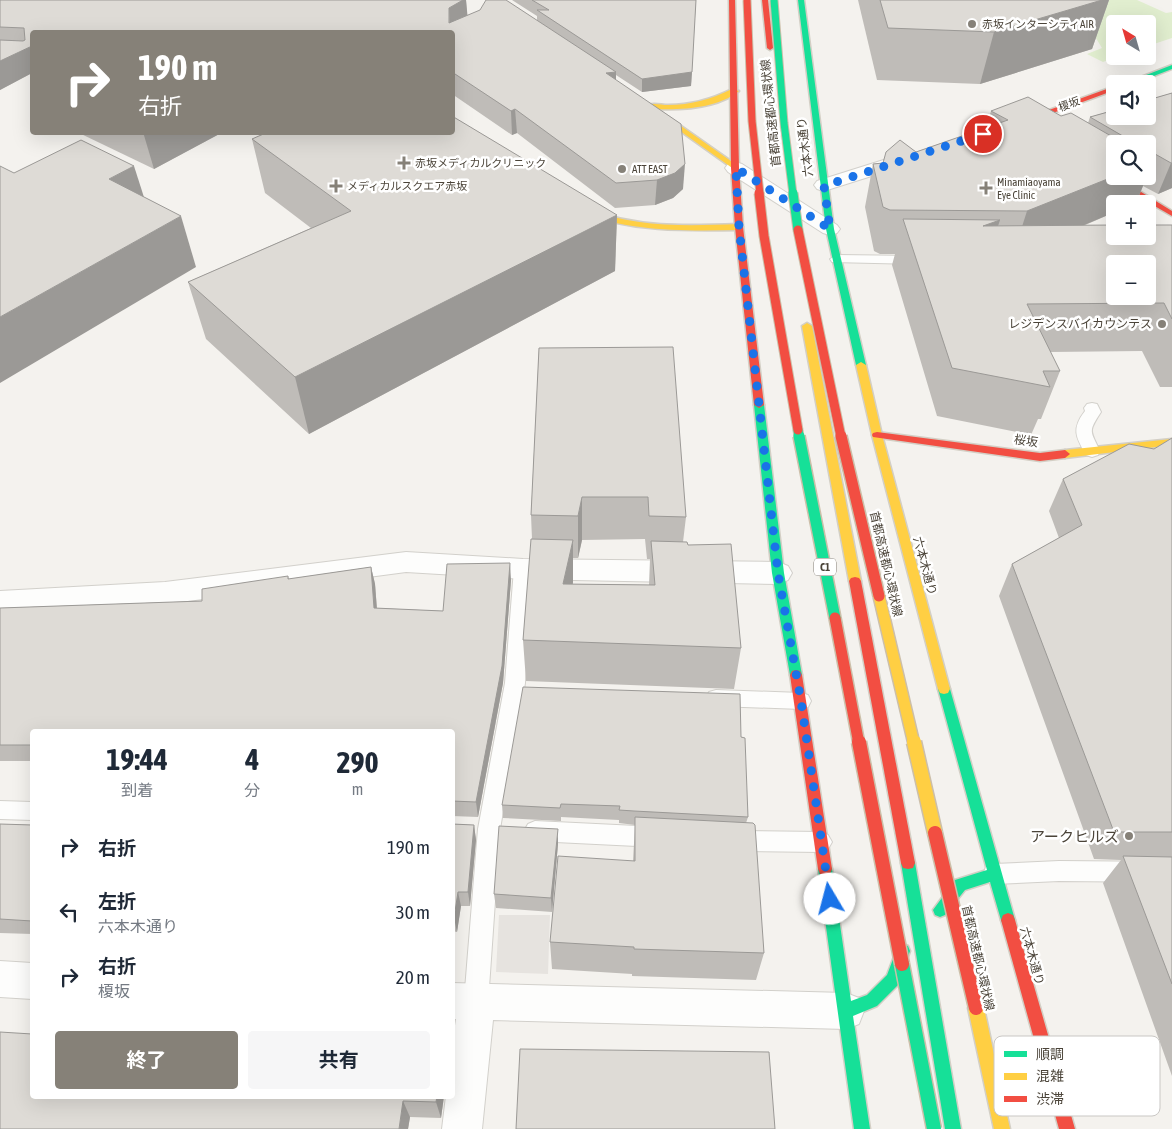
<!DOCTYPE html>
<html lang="ja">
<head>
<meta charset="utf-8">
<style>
	:root { --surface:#fff; --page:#f6f6f7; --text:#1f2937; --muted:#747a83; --accent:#868178 }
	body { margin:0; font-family:"Asap Condensed","Noto Sans JP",sans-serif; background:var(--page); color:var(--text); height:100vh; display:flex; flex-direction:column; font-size:19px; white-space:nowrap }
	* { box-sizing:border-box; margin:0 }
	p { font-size:16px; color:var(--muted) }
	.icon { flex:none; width:28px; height:28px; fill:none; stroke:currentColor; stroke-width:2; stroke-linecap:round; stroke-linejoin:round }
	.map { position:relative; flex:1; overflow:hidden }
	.drawer { position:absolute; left:30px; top:729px; width:425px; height:370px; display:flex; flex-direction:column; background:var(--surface); border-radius:5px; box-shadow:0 5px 20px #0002 }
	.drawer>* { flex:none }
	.guide { position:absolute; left:30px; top:30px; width:425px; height:105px; border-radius:5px; box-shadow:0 5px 20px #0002; background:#868178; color:#fff; overflow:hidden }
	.needle { width:32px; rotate:323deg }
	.controls { position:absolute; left:1106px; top:15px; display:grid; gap:10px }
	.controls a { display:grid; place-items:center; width:50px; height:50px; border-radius:5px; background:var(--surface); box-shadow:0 5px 20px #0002; font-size:25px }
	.pin { position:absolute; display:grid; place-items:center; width:42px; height:42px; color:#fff; margin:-21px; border:2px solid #fff; border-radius:50%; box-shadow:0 1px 5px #0007 }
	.me { position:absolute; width:55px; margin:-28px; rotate:352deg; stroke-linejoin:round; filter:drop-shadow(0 0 4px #0008) }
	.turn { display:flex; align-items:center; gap:18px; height:105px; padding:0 25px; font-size:22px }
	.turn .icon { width:65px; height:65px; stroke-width:2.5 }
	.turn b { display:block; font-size:35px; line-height:42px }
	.eta { display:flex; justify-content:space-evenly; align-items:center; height:85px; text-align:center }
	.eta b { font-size:30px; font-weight:700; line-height:35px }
	.action { display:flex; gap:10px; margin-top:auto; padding:10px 25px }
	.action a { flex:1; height:58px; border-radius:5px; background:var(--accent); color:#fff; font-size:20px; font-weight:700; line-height:58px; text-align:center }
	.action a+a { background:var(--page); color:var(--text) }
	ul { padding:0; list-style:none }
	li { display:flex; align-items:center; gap:15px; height:65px; padding:0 25px }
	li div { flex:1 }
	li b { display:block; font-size:19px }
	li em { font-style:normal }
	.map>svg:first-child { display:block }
	.green { fill:#e1eecf }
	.parking { fill:#e6e3df }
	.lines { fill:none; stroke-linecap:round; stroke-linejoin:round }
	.lane-casing { stroke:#d2d0cb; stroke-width:2 }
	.street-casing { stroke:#d2d0cb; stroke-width:2 }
	.fast-casing { stroke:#d3cfc5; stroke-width:3 }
	.slow-casing { stroke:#d3cfc5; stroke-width:3 }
	.jam-casing { stroke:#d3cfc5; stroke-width:3 }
	.lane { fill:#fdfdfc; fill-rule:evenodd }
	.street { fill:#fdfdfc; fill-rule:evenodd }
	.fast { fill:#16e098; fill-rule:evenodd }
	.slow { fill:#ffcf43; fill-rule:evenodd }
	.jam { fill:#f24e42; fill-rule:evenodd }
	.fast-bridge-far3-casing { stroke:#ccbfa9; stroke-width:9; stroke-linecap:butt }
	.fast-bridge-far2-casing { stroke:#ccbfa9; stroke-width:11; stroke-linecap:butt }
	.fast-bridge-far1-casing { stroke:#ccbfa9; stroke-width:14; stroke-linecap:butt }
	.fast-bridge-casing { stroke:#ccbfa9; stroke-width:17; stroke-linecap:butt }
	.slow-bridge-far1-casing { stroke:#ccbfa9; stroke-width:14; stroke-linecap:butt }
	.slow-bridge-casing { stroke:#ccbfa9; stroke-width:17; stroke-linecap:butt }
	.jam-bridge-far3-casing { stroke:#ccbfa9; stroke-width:9; stroke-linecap:butt }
	.jam-bridge-far2-casing { stroke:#ccbfa9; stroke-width:11; stroke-linecap:butt }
	.jam-bridge-far1-casing { stroke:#ccbfa9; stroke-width:14; stroke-linecap:butt }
	.jam-bridge-casing { stroke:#ccbfa9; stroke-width:17; stroke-linecap:butt }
	.fast-bridge-far3 { stroke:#16e098; stroke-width:7 }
	.fast-bridge-far2 { stroke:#16e098; stroke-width:9 }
	.fast-bridge-far1 { stroke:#16e098; stroke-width:11 }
	.fast-bridge { stroke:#16e098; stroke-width:14 }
	.slow-bridge-far1 { stroke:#ffcf43; stroke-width:11 }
	.slow-bridge { stroke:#ffcf43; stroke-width:14 }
	.jam-bridge-far3 { stroke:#f24e42; stroke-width:7 }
	.jam-bridge-far2 { stroke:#f24e42; stroke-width:9 }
	.jam-bridge-far1 { stroke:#f24e42; stroke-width:11 }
	.jam-bridge { stroke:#f24e42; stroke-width:14 }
	.wall { fill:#bfbcb8; fill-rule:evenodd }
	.shaded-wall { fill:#9b9996 }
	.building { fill:#dedbd6; stroke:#9b9996; fill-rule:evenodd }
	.route { stroke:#1a73e8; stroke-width:9; stroke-dasharray:0 16.2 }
	.poi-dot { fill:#868178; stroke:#fff; stroke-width:2 }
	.labels { text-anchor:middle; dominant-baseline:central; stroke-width:5; stroke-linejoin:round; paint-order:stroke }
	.far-poi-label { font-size:11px; fill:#4b4439; stroke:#fff; text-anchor:start }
	.far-street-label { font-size:11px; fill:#4b4439; stroke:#fff }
	.shield { fill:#fff; stroke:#817c74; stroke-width:1 }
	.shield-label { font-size:11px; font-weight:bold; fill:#4b4439 }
	.street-label { font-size:12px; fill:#4b4439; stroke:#fff }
	.poi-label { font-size:12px; fill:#4b4439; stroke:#fff; text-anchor:end }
	.near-poi-label { font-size:15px; fill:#4b4439; stroke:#fff; text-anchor:end }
	.key { fill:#fff; stroke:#c9c7c4; stroke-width:1 }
	.key-label { font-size:14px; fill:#4b4439 }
</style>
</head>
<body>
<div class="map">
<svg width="1172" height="1129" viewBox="0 0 1172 1129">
	<rect width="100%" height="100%" fill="#f4f2ee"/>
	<polygon class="green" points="1107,0 1137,0 1166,13 1172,12 1172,38 1148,46 1148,24 1115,24 1115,56 1119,56 1103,62 1087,54 1102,48 1080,12"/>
	<polygon class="parking" points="499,915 550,915 548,974 496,972"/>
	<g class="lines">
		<defs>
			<g id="lane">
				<polygon points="837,255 917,256 924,260 917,264 832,262 830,259"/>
				<path d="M1092,403L1097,404L1101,412C1088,432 1090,430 1100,451L1098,455L1092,457L1086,455C1076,437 1071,429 1085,411L1084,408L1087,404Z"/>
				<polygon points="523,562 529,564 532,569 525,683 500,829 488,1002 484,1010 476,1014 468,1010 464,1002 478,829 505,683 514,569 517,564"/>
				<polygon points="716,690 801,693 808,695 811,701 808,707 801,709 716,706 709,704 706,698 709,692"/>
				<polygon points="0,801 32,802 32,820 0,819"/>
				<polygon points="535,821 657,827 664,830 668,837 664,844 657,847 535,841 528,838 524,831 528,824"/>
				<polygon points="733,831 821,832 828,835 832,842 828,849 821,852 733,851 726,848 722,841 726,834"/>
				<polygon points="1059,861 1172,862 1172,882 1059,881 994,884 986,881 983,874 986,867 994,864"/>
			</g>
			<g id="street">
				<polygon points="909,152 916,154 918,158 916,162 824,191 817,189 814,185 817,181"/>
				<polygon points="735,162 742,164 837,225 840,229 837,233 830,235 823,233 728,172 725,168 728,164"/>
				<polygon points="406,552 523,559 778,562 788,566 792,573 788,580 778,584 523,579 406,572 165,604 0,613 0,591 165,582"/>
				<polygon points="0,961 32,963 32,999 0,997"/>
				<polygon points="452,983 846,993 859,998 864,1011 859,1024 846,1029 493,1020 482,1129 442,1129 446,1096 452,1096 452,1045 456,1019 452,1019"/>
			</g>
			<g id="fast">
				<polygon points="798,0 804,0 834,229 866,365 861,368 856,365 826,229"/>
				<polygon points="1172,65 1172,69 1133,84 1123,84"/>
				<polygon points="759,402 764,405 784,573 802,675 800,679 796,680 792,679 790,675 772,573 754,405"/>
				<polygon points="944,684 948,685 950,689 1015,920 1013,925 1008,927 1003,925 1001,920 990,882 965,890 945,915 940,917 935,915 933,910 955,880 987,870 938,689 940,685"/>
				<polygon points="908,857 913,858 915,863 961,1129 945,1129 901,863 903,858"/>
				<polygon points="825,863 830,864 832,869 851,1001 867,995 887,975 898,946 903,944 908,946 910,951 898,985 877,1006 853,1016 870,1129 854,1129 818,869 820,864"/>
			</g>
			<g id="slow">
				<path d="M732,89L739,91C718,108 683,110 657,109L738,166L739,168L735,170L645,106C651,102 661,105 668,105C691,105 712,99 732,89Z"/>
				<path d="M579,208H585C635,228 686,226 739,224L743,227L739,230C684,231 631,232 579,212Z"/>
				<polygon points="807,323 812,326 861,581 859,584 851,584 849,581 802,326"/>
				<polygon points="861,362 866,365 882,435 950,689 948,693 944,694 940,693 938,689 872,435 856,365"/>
				<polygon points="1172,439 1172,445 1065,458 1060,454 1065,450"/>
				<polygon points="976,1000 981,1003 984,1008 1010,1129 994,1129 968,1008 971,1003"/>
			</g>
			<g id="jam">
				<polygon points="729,0 735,0 739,168 743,227 764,405 759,408 754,405 735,227 731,168"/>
				<polygon points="762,0 768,0 773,48 770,50 767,48"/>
				<polygon points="1115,86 1115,90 1023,124 1016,122"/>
				<polygon points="1106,174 1112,174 1172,211 1172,216 1106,178"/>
				<polygon points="877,432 1040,453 1065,450 1070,454 1065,458 1040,461 873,437 872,435 873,433"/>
				<polygon points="855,577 859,578 861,581 915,863 913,868 908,869 903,868 901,863 849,581 851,578"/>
				<polygon points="796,670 800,671 802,675 832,869 830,874 825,875 820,874 818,869 790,675 792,671"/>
				<polygon points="1008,913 1013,915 1015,920 1075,1129 1059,1129 1001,920 1003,915"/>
			</g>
		</defs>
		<use href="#lane" class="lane-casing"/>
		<use href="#street" class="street-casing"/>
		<use href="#fast" class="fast-casing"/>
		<use href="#slow" class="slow-casing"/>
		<use href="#jam" class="jam-casing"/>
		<use href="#lane" class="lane"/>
		<use href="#street" class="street"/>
		<use href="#fast" class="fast"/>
		<use href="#slow" class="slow"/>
		<use href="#jam" class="jam"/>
		<defs>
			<polyline id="fast-bridge-far3" points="774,0 784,123 793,194"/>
			<g id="fast-bridge-far2">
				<polyline points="793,193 798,230"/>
				<polyline points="798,430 799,437"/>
			</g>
			<polyline id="fast-bridge-far1" points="799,436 835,618"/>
			<polyline id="fast-bridge" points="902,964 934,1129"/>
			<polyline id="slow-bridge-far1" points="879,596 914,744"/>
			<polyline id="slow-bridge" points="914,742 935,833"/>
			<polyline id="jam-bridge-far3" points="747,0 752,121 760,194"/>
			<g id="jam-bridge-far2">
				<polyline points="759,193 764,236 798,430"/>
				<polyline points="798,230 841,437"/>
			</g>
			<g id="jam-bridge-far1">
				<polyline points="841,436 879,596"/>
				<polyline points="835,618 859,744"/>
			</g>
			<g id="jam-bridge">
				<polyline points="859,742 902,964"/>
				<polyline points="935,833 976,1008"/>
			</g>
		</defs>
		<use href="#fast-bridge-far3" class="fast-bridge-far3-casing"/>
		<use href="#fast-bridge-far2" class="fast-bridge-far2-casing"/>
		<use href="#fast-bridge-far1" class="fast-bridge-far1-casing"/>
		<use href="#fast-bridge" class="fast-bridge-casing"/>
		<use href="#slow-bridge-far1" class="slow-bridge-far1-casing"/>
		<use href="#slow-bridge" class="slow-bridge-casing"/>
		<use href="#jam-bridge-far3" class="jam-bridge-far3-casing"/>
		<use href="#jam-bridge-far2" class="jam-bridge-far2-casing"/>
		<use href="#jam-bridge-far1" class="jam-bridge-far1-casing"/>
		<use href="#jam-bridge" class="jam-bridge-casing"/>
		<use href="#fast-bridge-far3" class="fast-bridge-far3"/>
		<use href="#fast-bridge-far2" class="fast-bridge-far2"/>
		<use href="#fast-bridge-far1" class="fast-bridge-far1"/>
		<use href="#fast-bridge" class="fast-bridge"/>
		<use href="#slow-bridge-far1" class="slow-bridge-far1"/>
		<use href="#slow-bridge" class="slow-bridge"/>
		<use href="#jam-bridge-far3" class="jam-bridge-far3"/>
		<use href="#jam-bridge-far2" class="jam-bridge-far2"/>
		<use href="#jam-bridge-far1" class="jam-bridge-far1"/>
		<use href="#jam-bridge" class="jam-bridge"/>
	</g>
	<g class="wall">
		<polygon points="0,0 466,0 467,15 537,20 537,16 512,0 696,0 691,86 642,92 616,75 616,80 683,189 673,198 655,205 615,208 517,133 512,135 452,94 452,32 32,32 32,73 0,90"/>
		<polygon points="858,0 1109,0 1092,49 980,84 877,80"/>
		<path d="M1172,93V188L1158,194L1143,186L1136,203L1115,204V212L1083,226L1172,225V387H1160L1142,351L1050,352L1060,371L1041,419H1038L1031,435L937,416L892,265L895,254H880L874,251L865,207L873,164L883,163L986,128L991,111L1061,116L1088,123L1090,117ZM1115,144H1148V176H1115Z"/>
		<polygon points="77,132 223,132 154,169"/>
		<polygon points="252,139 617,215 615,271 309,434 206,339 188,282 311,228 265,193"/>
		<path d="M539,348L686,517L683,542L688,545L741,648L734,689L526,681L523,640L532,539L531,515ZM645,539L647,559H650L649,585L573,584V558H578L582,540Z"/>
		<polygon points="1172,438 1172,1076 1103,883 1121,860 1094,859 999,596 1012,564 1059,538 1049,511 1063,479 1154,449"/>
		<polygon points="371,567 375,584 377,608 443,611 511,580 503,683 478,817 452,816 452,731 32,731 32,761 0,761 0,608 202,601 288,576 289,579"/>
		<polygon points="741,737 748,817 746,823 764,953 756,980 632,976 632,974 552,969 550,942 633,861 635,825 619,823 619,820 561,817 561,821 503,818 502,805"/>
		<polygon points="0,824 32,825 32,934 0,933"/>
		<polygon points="452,824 474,825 476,840 470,906 461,906 457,932 452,931"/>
		<polygon points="558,844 552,912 496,908 494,894"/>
		<polygon points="444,1096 441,1118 410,1117 408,1129 0,1129"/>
	</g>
	<g class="shaded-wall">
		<polygon points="463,0 466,0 468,21 450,32 449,8"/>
		<polygon points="1102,0 1109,0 1092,49 980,84 994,32"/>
		<polygon points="32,46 32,73 0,90 0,61"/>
		<polygon points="616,72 616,96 606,73"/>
		<polygon points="692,72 691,86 642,92 642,79"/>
		<polygon points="515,109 517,133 512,135 511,111"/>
		<polygon points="143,132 223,132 154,169"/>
		<polygon points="1154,160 1148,175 1148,163"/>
		<polygon points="1171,163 1172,163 1172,188 1158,194"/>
		<polygon points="685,164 683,189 673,198 655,205 657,180"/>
		<polygon points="134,166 150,216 109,179"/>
		<polygon points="1115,176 1147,176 1136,203 1115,204 1115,212 1013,255 1027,211"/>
		<polygon points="617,215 615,271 309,434 295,377"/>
		<polygon points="181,216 196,267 0,383 0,317"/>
		<polygon points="1000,220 985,266 983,226"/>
		<polygon points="582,497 582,540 578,558 578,516"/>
		<polygon points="573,540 573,582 564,626 563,584"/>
		<polygon points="510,563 511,580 503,683 478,817 476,802"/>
		<polygon points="371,567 375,584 378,625 374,608"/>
		<polygon points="474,825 476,840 470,906 468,892"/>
		<polygon points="558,829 558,844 552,912 551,898"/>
		<polygon points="458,892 461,906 457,932 454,918"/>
		<polygon points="437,1096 444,1096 441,1118 436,1102"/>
		<polygon points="403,1101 410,1117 408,1129 399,1129"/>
	</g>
	<g class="building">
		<polygon points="0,0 463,0 449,8 449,23 480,10 486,0 506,0 616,72 606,73 681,124 685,164 675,173 657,180 616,183 515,109 511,111 452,72 452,32 32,32 32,46 0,61 0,40 23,41 25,40 24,28 0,27"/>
		<polygon points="532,0 696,0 692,72 642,79 537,10 549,10"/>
		<polygon points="880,0 1102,0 994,32 888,28"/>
		<polygon points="1172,93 1172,163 1171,163 1148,150 1148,144 1129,143 1128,139 1090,117 1115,110 1115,116 1148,116 1148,100"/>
		<polygon points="1028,97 1061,116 1071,113 1125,144 1115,144 1115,176 1027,211 890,210 883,207 873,164 883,163 886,152 900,140 916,152 1008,120 991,111"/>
		<polygon points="452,116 617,215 295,377 188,282 351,211 252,139 268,132 452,132"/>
		<polygon points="81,140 134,166 109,179 181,216 0,317 0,166 14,173"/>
		<polygon points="1148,157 1154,160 1148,163"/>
		<path d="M903,219L1000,220L983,226L1115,225V236H1148V225H1172V319L1164,303L1027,304L1060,371H1043L1050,387L952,368ZM1115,264H1148V296H1115Z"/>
		<polygon points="673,347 686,517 649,516 648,497 582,497 578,516 531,515 539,348"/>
		<polygon points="1172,438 1172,832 1114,832 1012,564 1082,525 1063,479 1129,444 1154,449"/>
		<polygon points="531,539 573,540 563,584 655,585 651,541 687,542 688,545 731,544 741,648 523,640"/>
		<polygon points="510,563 502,666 476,802 452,801 452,731 32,731 32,745 0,745 0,608 202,601 202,589 288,576 288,579 371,567 374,608 443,611 447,564"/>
		<polygon points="523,687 740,694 741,737 745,738 748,817 634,811 619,810 620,806 561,804 560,808 502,805"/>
		<polygon points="635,817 753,823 755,825 764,953 634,949 634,947 550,942 558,856 635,861"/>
		<polygon points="0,824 32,825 32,921 0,919"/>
		<polygon points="452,824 474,825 468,892 458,892 454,918 452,918"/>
		<polygon points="499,826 558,829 551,898 494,894"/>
		<polygon points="1123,856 1172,857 1172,984"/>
		<polygon points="0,1032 32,1034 32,1096 437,1096 436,1102 403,1101 399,1129 0,1129"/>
		<polygon points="520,1049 769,1052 775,1129 516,1129"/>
	</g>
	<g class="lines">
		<polyline class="route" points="830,899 801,701 778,573 739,227 736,168 830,229 824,186 983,134"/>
	</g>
	<g class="poi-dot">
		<circle cx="972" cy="24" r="5"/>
		<path d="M401.5 155.5h5v5h5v5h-5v5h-5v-5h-5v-5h5z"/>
		<circle cx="622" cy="169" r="5"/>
		<path d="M333.5 178.5h5v5h5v5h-5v5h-5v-5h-5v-5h5z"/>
		<path d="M983.5 180.5h5v5h5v5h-5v5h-5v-5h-5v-5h5z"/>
		<circle cx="1162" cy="324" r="5"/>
		<circle cx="1129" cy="836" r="5"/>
	</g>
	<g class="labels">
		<g class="far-poi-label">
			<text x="982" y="24">赤坂インターシティAIR</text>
			<text x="415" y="163">赤坂メディカルクリニック</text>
			<text x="632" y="169">ATT EAST</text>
			<text x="997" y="182">Minamiaoyama<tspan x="997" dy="13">Eye Clinic</tspan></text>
			<text x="347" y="186">メディカルスクエア赤坂</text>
		</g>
		<g class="far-street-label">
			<text transform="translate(1069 104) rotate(-20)">榎坂</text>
		</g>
		<rect class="shield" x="814" y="558.5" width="22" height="17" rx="4"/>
		<g class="shield-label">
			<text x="825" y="567">C1</text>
		</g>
		<g class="street-label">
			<text transform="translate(771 113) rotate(-96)">首都高速都心環状線</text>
			<text transform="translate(805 147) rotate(-97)">六本木通り</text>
			<text transform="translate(1026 441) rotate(8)">桜坂</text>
			<text transform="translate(886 564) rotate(77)">首都高速都心環状線</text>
			<text transform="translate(925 566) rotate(75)">六本木通り</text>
			<text transform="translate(1032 956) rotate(74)">六本木通り</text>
			<text transform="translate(978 958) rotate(77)">首都高速都心環状線</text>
		</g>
		<g class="poi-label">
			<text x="1152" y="324">レジデンスバイカウンテス</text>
		</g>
		<g class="near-poi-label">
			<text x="1119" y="836">アークヒルズ</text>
		</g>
	</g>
	<rect x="994" y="1036" width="166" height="80" rx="8" class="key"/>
	<rect x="1004" y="1051" width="23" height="6" fill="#16e098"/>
	<rect x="1004" y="1073" width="23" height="7" fill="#ffcf43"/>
	<rect x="1004" y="1096" width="23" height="6" fill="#f24e42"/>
	<g class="key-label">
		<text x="1036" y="1059">順調</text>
		<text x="1036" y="1081">混雑</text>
		<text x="1036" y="1104">渋滞</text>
	</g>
</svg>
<div class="controls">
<a><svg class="needle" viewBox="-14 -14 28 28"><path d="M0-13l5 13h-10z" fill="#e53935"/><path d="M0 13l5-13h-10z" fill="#747a83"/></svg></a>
<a><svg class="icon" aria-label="sound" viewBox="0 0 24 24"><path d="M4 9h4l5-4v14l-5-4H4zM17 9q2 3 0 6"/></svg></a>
<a><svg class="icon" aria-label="search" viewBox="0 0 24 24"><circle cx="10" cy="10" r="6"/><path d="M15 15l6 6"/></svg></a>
<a>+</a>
<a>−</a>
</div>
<div class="pin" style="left:983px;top:134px;background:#d93025"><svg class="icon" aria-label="arrive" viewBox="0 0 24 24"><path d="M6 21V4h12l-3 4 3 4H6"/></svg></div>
<svg class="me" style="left:830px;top:899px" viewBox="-20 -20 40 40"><circle r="19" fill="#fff"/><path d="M0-13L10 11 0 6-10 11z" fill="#1a73e8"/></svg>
<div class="guide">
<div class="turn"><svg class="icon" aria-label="right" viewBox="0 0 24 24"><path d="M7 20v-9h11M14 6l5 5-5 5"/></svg><div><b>190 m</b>右折</div></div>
</div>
<section class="drawer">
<div class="eta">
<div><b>19:44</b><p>到着</p></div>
<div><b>4</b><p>分</p></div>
<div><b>290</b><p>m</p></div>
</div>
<ul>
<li><svg class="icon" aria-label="right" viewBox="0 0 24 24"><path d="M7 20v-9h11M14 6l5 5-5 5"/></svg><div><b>右折</b></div><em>190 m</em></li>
<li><svg class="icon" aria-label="left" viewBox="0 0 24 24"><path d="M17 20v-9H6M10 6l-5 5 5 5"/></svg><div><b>左折</b><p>六本木通り</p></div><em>30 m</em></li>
<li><svg class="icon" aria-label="right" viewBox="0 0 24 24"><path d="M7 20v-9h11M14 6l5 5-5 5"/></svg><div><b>右折</b><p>榎坂</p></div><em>20 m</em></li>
</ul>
<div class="action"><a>終了</a><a>共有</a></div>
</section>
</div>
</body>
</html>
